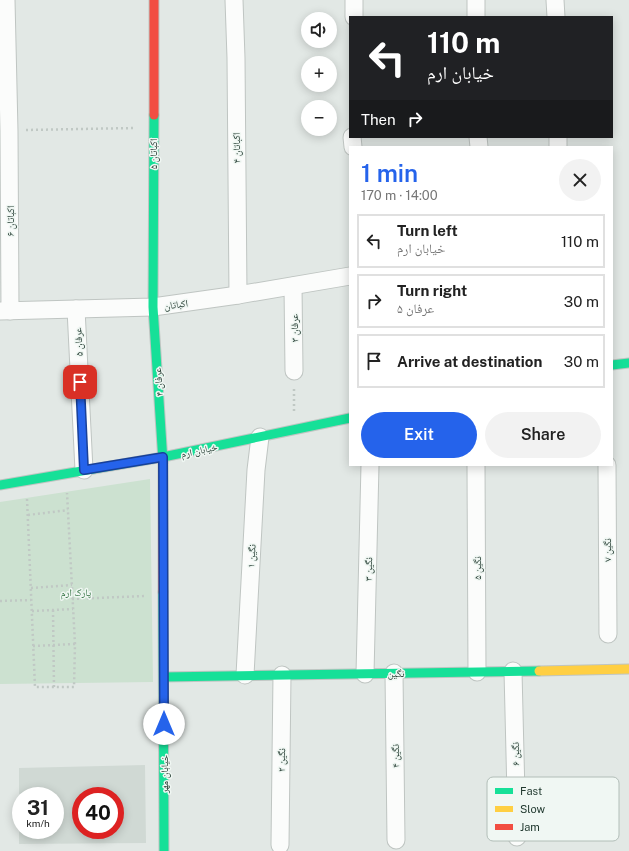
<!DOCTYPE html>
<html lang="en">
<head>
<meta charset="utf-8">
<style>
	:root { --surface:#fff; --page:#f2f2f2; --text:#222; --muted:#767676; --line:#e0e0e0; --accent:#2563eb }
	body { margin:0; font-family:"Public Sans","Noto Naskh Arabic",sans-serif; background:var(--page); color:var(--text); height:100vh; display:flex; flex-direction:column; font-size:15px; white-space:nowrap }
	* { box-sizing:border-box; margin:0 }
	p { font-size:13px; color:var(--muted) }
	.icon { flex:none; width:22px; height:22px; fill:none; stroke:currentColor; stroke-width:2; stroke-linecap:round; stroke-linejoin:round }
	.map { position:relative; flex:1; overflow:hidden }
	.panel { position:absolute; left:349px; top:146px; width:264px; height:320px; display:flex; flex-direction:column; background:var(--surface); border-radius:0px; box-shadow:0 2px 10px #0003 }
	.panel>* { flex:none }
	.guide { position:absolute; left:349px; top:16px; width:264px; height:122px; border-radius:0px; box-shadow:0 2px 10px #0003; background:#202124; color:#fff; overflow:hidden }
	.buttons { position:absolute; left:301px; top:12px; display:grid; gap:8px }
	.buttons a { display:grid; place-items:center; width:36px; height:36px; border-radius:50%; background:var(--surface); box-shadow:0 2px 10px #0003; font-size:20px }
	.speed { position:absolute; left:12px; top:787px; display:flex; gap:8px; font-size:20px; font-weight:700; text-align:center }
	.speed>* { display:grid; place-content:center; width:52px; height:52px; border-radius:50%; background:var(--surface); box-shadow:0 2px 10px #0003; line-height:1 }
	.speed small { font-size:10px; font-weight:400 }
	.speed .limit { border:6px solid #d22; background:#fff; color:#111 }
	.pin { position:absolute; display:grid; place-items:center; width:34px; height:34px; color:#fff; margin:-17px; border-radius:8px; box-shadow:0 2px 6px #0006 }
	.me { position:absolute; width:44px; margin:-22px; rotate:0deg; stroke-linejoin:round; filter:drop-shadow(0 0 3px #0008) }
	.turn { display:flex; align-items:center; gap:14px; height:84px; padding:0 12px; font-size:18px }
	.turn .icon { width:52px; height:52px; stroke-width:2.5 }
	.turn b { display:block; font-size:28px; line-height:34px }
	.then { display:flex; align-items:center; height:38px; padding:0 12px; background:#0003; gap:8px; font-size:15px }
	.round { display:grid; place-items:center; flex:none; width:42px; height:42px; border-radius:21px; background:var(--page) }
	.head { display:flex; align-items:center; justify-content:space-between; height:68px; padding:0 12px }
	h1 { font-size:24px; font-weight:600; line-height:30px; color:var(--accent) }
	.cta { display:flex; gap:8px; margin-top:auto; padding:8px 12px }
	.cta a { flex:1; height:46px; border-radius:24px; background:var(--accent); color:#fff; font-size:16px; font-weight:600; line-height:46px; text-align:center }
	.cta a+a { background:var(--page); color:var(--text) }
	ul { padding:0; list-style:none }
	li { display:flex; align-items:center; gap:12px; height:54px; margin:0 8px 6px; padding:0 4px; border:2px solid var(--line); border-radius:0px }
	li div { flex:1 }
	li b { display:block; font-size:15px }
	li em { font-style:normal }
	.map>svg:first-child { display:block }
	.built { fill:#d0d9d4; fill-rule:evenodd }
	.green { fill:#cce1d0 }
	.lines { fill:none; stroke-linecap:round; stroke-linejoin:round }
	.street-casing { stroke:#bfc5c2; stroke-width:19 }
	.fast-casing { stroke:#bfc5c2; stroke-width:11 }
	.slow-casing { stroke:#bfc5c2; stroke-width:11 }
	.jam-casing { stroke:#bfc5c2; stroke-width:11 }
	.path { stroke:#c0c8c4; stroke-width:2.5; stroke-dasharray:2 3; stroke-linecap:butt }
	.street { stroke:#fbfcfb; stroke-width:17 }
	.fast { stroke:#16e098; stroke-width:9 }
	.slow { stroke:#ffcf43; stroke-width:9 }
	.jam { stroke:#f24e42; stroke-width:9 }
	.route-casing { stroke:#184099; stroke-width:10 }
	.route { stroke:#2563eb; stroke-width:7 }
	.labels { text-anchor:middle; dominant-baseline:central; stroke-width:3; stroke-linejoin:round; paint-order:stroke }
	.street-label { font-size:10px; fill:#223a30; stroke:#f0f7f3 }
	.park-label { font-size:10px; fill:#2e6f3e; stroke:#f0f7f3 }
	.key { fill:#f0f7f3; stroke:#b2beb8; stroke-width:1 }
	.key-label { font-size:11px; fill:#223a30 }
</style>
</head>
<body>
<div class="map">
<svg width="629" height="851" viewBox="0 0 629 851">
	<rect width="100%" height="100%" fill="#e2e8e5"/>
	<path class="built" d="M145,765L146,843L19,844V768ZM21,796H55V830H21ZM81,796H115V830H81Z"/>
	<polygon class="green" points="150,479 153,682 0,684 0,502"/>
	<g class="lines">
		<defs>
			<g id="street">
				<polyline points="6,0 9,131 10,311"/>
				<polyline points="234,0 236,58 238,295"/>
				<polyline points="476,0 476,17"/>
				<polyline points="555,0 556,17"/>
				<polyline points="354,17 354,0"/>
				<polyline points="352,137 353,147"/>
				<polyline points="478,137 479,147"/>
				<polyline points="558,137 558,147"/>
				<polyline points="293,286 294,371"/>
				<polyline points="76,309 84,470"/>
				<polyline points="0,311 153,307 238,295 350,276"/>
				<polyline points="476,465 477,672"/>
				<polyline points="607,465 608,634"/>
				<polyline points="513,671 517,837"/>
				<polyline points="394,673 396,840"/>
				<polyline points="365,674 370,465"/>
				<polyline points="245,675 256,470 260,437"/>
				<polyline points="280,845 282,675"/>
			</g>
			<g id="fast">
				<polyline points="154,115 153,307 163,462"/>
				<polyline points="612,365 629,363"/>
				<polyline points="0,485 163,457 350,418"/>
				<polyline points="163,592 164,851"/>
				<polyline points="164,677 539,671"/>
			</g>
			<polyline id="slow" points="539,671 629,669"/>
			<g id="jam">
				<polyline points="154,115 154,0"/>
				<polyline points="163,462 163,592"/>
			</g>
		</defs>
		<use href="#street" class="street-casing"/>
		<use href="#fast" class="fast-casing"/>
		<use href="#slow" class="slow-casing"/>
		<use href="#jam" class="jam-casing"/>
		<g class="path">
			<polyline points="26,130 135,128"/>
			<polyline points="294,411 294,386"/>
			<polyline points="27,499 35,687 74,687 75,644 67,493"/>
			<polyline points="28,515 68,510"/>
			<polyline points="31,588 72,585"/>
			<polyline points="72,599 145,596"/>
			<polyline points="0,601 31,600"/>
			<polyline points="53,610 54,687"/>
			<polyline points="32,611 73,609"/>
			<polyline points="33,646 75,644"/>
		</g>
		<use href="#street" class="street"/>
		<use href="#fast" class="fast"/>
		<use href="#slow" class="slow"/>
		<use href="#jam" class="jam"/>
	</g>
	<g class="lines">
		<defs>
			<polyline id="route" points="80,382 84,470 163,457 164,724"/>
		</defs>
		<use href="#route" class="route-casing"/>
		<use href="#route" class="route"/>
	</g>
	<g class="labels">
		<g class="street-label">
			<text transform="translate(236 148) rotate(-91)">اکباتان ۴</text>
			<text transform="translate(153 154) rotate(-90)">اکباتان ۵</text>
			<text transform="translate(10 221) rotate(-90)">اکباتان ۶</text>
			<text transform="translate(176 304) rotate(-8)">اکباتان</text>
			<text transform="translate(294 328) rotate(-91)">عرفان ۳</text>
			<text transform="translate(78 342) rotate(-93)">عرفان ۵</text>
			<text transform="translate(158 382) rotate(-94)">عرفان ۴</text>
			<text transform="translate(199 450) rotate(-12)">خیابان ارم</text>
			<text transform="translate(607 550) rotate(-90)">نگین ۷</text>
			<text transform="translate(251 556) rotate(-87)">نگین ۱</text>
			<text transform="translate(477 568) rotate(-90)">نگین ۵</text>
			<text transform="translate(368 569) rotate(-89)">نگین ۳</text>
			<text transform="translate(396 673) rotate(-1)">نگین</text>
			<text transform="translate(515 754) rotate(-91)">نگین ۶</text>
			<text transform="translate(395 756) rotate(-91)">نگین ۴</text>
			<text transform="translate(281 760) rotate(-89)">نگین ۲</text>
			<text transform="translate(164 774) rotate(-90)">خیابان مهر</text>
		</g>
		<g class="park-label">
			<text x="76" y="592">پارک ارم</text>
		</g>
	</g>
	<rect x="487" y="777" width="132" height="64" rx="6" class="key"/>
	<rect x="495" y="788" width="18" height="6" fill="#16e098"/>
	<rect x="495" y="806" width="18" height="6" fill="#ffcf43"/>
	<rect x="495" y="824" width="18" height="6" fill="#f24e42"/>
	<g class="key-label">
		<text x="520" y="795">Fast</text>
		<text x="520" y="813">Slow</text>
		<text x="520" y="831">Jam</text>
	</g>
</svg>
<div class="buttons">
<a><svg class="icon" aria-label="sound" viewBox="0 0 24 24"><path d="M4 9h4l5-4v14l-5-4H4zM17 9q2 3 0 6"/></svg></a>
<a>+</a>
<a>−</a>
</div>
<div class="speed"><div>31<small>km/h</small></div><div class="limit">40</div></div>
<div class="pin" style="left:80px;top:382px;background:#d93025"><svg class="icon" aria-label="arrive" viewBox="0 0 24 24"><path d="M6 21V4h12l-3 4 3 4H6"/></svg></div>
<svg class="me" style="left:164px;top:724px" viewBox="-20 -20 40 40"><circle r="19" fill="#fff"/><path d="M0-13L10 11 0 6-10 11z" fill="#2563eb"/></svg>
<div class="guide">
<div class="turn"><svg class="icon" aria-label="left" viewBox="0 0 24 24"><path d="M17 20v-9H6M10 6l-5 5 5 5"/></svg><div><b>110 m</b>خیابان ارم</div></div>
<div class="then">Then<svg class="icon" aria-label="right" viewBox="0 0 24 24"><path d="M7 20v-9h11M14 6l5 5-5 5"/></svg></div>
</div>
<section class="panel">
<div class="head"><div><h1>1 min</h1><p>170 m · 14:00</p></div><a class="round"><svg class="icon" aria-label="close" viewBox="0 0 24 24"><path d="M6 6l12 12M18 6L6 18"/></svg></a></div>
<ul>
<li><svg class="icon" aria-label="left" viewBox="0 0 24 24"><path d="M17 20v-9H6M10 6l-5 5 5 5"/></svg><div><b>Turn left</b><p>خیابان ارم</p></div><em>110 m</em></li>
<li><svg class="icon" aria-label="right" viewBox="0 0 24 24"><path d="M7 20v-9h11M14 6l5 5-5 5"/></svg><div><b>Turn right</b><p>عرفان ۵</p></div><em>30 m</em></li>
<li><svg class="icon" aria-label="arrive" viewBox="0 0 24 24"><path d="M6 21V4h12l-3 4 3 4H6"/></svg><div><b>Arrive at destination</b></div><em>30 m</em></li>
</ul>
<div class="cta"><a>Exit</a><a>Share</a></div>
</section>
</div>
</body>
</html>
